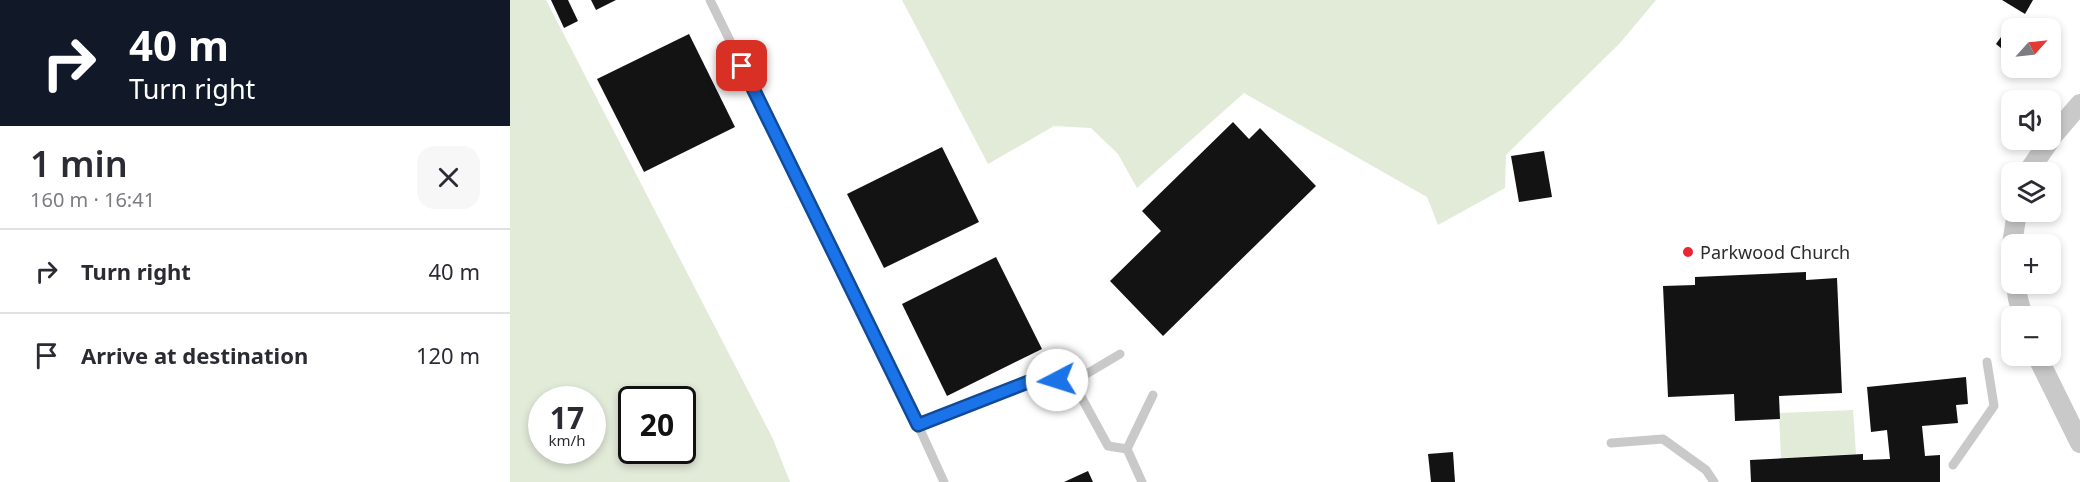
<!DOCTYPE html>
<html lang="en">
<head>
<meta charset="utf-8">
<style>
	:root { --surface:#fff; --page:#f7f7f7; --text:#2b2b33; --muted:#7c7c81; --line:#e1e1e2 }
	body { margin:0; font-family:"Noto Sans",sans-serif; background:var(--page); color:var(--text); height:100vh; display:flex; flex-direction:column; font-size:22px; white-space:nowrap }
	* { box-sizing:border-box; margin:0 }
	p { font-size:20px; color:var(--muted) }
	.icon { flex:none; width:33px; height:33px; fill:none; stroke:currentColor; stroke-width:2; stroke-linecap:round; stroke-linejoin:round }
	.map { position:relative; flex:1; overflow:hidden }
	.side { display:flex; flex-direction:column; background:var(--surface); width:510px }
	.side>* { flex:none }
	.top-card { background:#111827; color:#fff; overflow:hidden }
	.needle { width:39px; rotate:63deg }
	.buttons { position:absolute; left:1491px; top:18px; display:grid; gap:12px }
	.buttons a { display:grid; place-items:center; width:60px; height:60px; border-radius:12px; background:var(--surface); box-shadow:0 3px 9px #0003; font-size:30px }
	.speed { position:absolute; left:18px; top:386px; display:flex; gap:12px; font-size:30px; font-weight:700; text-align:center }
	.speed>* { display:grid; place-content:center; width:78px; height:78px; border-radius:50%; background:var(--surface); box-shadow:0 3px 9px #0003; line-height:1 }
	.speed small { font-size:15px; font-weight:400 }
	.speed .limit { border:3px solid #111; border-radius:9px; background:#fff; color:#111 }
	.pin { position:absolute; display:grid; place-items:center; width:51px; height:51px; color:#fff; margin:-26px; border-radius:12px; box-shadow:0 3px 9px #0006 }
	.me { position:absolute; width:66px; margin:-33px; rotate:265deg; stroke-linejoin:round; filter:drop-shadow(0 0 4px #0008) }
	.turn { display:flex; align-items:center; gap:21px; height:126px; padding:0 30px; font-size:27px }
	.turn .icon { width:78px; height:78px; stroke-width:2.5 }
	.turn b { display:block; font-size:42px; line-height:51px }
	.round { display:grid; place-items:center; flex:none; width:63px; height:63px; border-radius:18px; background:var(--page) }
	.summary { display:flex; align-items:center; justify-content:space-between; height:102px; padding:0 30px }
	h1 { font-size:36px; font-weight:600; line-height:45px }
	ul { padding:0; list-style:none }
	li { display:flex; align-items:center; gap:18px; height:84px; padding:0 30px; border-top:2px solid var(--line) }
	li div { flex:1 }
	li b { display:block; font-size:22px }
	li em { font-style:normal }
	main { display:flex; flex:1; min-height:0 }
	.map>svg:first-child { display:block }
	.green { fill:#e2ead8; fill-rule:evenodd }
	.building { fill:#131313 }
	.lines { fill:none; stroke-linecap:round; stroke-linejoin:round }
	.lane { stroke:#c9c9c9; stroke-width:9 }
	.street { stroke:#c9c9c9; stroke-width:20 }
	.route-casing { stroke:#114b97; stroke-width:15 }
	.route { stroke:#1a73e8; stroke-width:10 }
	.poi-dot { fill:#e92733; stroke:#fff; stroke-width:2 }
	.labels { text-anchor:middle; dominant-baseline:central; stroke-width:6; stroke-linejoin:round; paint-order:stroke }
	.poi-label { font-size:18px; fill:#2c2c2c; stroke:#fff; text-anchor:start }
</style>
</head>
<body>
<main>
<section class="side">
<div class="top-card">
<div class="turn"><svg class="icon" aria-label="right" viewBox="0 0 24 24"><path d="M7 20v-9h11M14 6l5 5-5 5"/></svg><div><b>40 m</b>Turn right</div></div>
</div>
<div class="summary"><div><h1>1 min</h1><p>160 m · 16:41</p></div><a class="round"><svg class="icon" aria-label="close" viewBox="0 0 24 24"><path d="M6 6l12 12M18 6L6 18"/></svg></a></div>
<ul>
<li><svg class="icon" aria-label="right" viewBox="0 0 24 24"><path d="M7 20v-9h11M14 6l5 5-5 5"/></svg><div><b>Turn right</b></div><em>40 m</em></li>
<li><svg class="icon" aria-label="arrive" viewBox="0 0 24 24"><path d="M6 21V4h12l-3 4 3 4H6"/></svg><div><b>Arrive at destination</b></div><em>120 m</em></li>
</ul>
</section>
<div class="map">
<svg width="1570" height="482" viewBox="0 0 1570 482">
	<rect width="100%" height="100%" fill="#fff"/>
	<g class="green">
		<path d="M0,0H36L263,439L280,482H0ZM32,399H82V450H32ZM122,399H172V450H122Z"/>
		<polygon points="392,0 1146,0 1110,43 996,155 995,188 928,225 917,197 734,93 627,188 608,154 581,128 544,126 478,164"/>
		<polygon points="1343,410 1346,454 1271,458 1269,413"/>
	</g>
	<g class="building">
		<polygon points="41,0 58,0 68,21 54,28"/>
		<polygon points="81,0 106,0 86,10"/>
		<polygon points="1492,0 1523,0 1515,14"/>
		<polygon points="1496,30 1502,34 1502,57 1486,44"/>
		<polygon points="179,34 225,127 134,172 87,79"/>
		<polygon points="723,122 739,139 750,128 806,186 653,336 600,281 651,231 632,211"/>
		<polygon points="432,147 469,222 374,268 337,194"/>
		<polygon points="1034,151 1042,197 1009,202 1001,156"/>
		<polygon points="486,257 532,349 437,396 392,304"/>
		<polygon points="1296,272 1296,280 1327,278 1332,393 1269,396 1270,419 1225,421 1224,394 1158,397 1153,286 1185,285 1185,277"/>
		<polygon points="1456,377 1458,404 1446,405 1448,423 1412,426 1415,456 1430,455 1430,482 1241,482 1240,460 1353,454 1353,460 1380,459 1377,430 1361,432 1357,387"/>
		<polygon points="943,452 945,482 921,482 918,454"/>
		<polygon points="578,471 583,482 554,482"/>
	</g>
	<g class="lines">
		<g class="lane">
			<polyline points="200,0 408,425"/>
			<polyline points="563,382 598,446 617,449"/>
			<polyline points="1101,443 1153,439 1196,470 1204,482"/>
			<polyline points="1443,465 1484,406 1477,362"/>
			<polyline points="434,482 408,425 531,377 563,382 610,354"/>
			<polyline points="632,482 617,449 643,395"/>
		</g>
		<g class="street">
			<polyline points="1540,139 1570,104"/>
			<polyline points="1518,172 1540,140"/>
			<polyline points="1502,244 1507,212"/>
			<polyline points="1506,284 1508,299 1513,316"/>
			<polyline points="1527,356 1570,443"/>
		</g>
	</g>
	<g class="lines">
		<defs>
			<polyline id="route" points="232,66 408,425 531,377 547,380"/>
		</defs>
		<use href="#route" class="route-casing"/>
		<use href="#route" class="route"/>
	</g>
	<circle class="poi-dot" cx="1178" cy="252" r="6"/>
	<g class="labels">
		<g class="poi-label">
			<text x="1190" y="252">Parkwood Church</text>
		</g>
	</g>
</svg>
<div class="buttons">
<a><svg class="needle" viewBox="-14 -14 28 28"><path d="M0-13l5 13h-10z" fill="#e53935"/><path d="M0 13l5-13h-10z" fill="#7c7c81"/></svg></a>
<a><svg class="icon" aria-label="sound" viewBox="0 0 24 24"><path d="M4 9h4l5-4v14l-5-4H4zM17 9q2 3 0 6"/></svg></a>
<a><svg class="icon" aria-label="layers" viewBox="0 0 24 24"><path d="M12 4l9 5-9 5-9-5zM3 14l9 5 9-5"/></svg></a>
<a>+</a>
<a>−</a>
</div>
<div class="speed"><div>17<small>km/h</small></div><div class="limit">20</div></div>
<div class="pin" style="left:232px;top:66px;background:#d93025"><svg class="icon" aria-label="arrive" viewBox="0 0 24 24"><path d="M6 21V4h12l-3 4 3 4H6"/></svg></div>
<svg class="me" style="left:547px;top:380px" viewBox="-20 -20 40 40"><circle r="19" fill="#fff"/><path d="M0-13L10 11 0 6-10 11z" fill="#1a73e8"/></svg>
</div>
</main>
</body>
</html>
